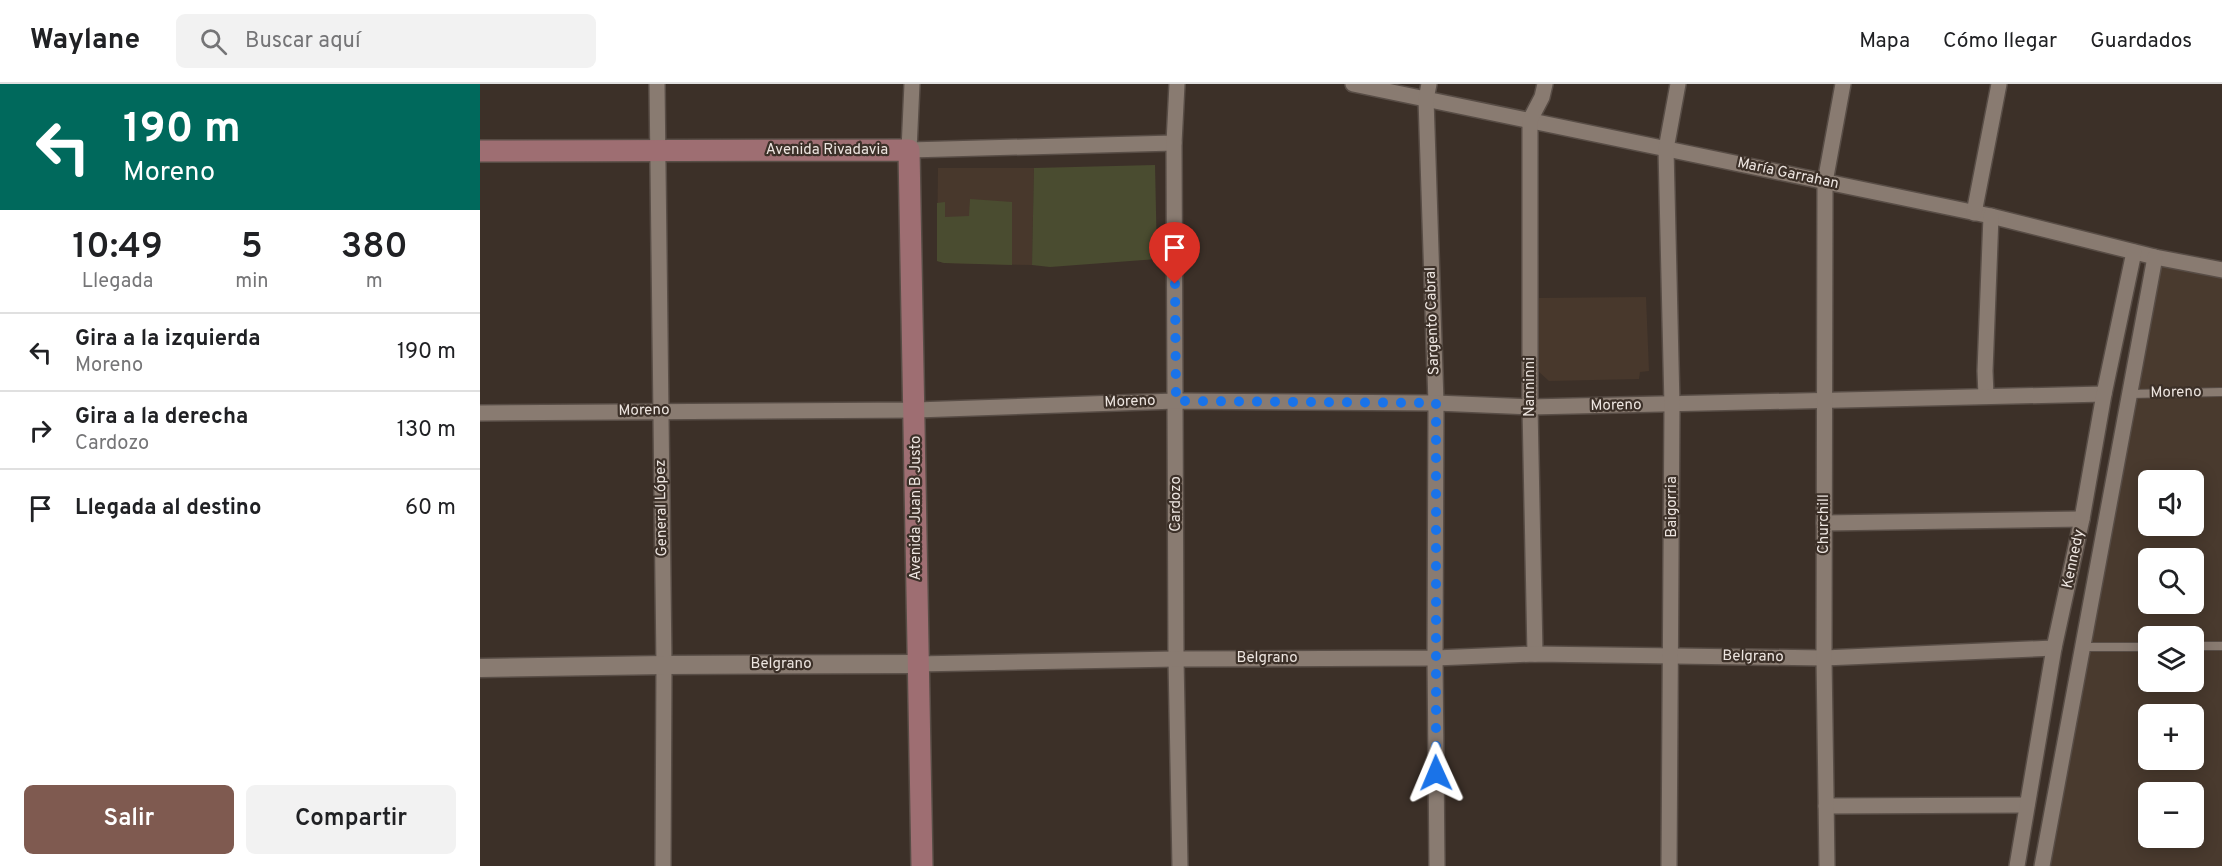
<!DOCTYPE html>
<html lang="es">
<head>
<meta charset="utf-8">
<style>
	:root { --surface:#fff; --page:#f2f2f2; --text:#202124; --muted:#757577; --line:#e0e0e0; --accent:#7f5a50 }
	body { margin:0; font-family:Overpass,sans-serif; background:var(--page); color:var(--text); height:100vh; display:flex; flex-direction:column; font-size:22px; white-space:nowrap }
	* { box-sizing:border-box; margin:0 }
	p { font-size:20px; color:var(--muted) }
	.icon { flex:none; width:33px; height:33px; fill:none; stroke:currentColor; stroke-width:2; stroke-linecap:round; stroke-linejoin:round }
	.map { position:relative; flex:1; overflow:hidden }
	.panel { display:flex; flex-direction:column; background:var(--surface); width:480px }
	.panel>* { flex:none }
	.guide { background:#00695c; color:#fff; overflow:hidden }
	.fabs { position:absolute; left:1658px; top:386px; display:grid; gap:12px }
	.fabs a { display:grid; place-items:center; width:66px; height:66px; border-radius:9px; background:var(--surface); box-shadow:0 3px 15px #0003; font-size:30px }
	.pin { position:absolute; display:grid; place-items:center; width:51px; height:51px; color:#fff; margin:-62px -26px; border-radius:50% 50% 50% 0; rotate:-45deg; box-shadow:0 0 6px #0007 }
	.pin .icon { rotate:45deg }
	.me { position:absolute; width:66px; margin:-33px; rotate:359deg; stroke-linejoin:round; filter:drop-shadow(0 0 4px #0008) }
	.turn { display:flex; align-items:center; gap:21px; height:126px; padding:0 24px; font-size:27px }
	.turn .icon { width:78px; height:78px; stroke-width:2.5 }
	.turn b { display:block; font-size:42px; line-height:51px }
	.eta { display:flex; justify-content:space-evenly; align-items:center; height:102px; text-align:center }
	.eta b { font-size:36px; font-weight:600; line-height:42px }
	.action { display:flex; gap:12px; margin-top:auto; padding:12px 24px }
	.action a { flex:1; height:69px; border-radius:9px; background:var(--accent); color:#fff; font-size:24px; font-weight:600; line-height:69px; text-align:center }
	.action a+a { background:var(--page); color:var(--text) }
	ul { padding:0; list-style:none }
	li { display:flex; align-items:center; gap:18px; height:78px; padding:0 24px; border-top:2px solid var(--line) }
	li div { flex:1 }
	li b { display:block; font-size:22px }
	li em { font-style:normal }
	header { display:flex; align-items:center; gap:36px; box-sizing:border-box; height:84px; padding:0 30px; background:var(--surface); border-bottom:2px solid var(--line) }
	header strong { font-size:28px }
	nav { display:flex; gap:33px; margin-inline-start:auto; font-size:21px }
	.search { width:420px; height:54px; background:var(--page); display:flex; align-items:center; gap:15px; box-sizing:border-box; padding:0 21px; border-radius:9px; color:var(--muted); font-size:22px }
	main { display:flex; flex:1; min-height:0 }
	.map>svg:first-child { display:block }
	.built { fill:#48382c }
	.industrial { fill:#493a2e; fill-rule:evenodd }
	.green { fill:#4a4c30 }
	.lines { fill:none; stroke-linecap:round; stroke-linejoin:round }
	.service-casing { stroke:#584d46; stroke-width:10 }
	.minor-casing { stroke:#584d46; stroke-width:18 }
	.tertiary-casing { stroke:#584d46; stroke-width:21 }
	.secondary-casing { stroke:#584d46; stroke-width:24 }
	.service { stroke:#897b71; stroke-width:8 }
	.minor { stroke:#897b71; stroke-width:15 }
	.tertiary { stroke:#897b71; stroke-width:18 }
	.secondary { stroke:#9e6e72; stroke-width:21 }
	.route { stroke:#1a73e8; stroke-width:10; stroke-dasharray:0 18 }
	.labels { text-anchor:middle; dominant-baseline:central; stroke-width:4.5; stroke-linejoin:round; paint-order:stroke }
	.street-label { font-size:15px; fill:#ede5e0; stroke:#3c3028 }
</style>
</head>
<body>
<header>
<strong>Waylane</strong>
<div class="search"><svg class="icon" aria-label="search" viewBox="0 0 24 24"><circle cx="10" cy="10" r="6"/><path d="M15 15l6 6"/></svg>Buscar aquí</div>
<nav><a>Mapa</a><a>Cómo llegar</a><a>Guardados</a></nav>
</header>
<main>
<section class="panel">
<div class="guide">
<div class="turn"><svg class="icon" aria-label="left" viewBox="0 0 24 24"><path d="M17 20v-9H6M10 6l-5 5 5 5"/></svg><div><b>190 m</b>Moreno</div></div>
</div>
<div class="eta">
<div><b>10:49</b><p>Llegada</p></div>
<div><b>5</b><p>min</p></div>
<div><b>380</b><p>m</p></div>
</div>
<ul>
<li><svg class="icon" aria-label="left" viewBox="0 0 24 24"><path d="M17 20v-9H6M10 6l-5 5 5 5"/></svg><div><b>Gira a la izquierda</b><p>Moreno</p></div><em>190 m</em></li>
<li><svg class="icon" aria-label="right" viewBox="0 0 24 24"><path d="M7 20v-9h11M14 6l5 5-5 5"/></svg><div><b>Gira a la derecha</b><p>Cardozo</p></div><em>130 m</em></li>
<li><svg class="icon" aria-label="arrive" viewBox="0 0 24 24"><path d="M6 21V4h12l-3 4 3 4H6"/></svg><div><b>Llegada al destino</b></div><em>60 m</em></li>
</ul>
<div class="action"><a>Salir</a><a>Compartir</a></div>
</section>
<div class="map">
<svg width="1742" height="782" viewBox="0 0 1742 782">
	<rect width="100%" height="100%" fill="#3c3028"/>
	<g class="built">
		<polygon points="458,84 554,84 552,181 464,179 457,177"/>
		<polygon points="1166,213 1169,287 1160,288 1159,295 1069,297 1058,287 1057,214"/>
	</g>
	<path class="industrial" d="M1675,173L1742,186V782H1562ZM1668,396H1713V441H1668ZM1668,474H1713V519H1668ZM1668,552H1713V597H1668ZM1668,630H1713V675H1668ZM1668,708H1713V753H1668Z"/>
	<g class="green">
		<polygon points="675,81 677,175 570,183 552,181 554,84"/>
		<polygon points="490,115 532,118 532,181 464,179 457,177 457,119 465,118 465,133 489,132"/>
	</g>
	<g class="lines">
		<defs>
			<g id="service">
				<polyline points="1650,310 1742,308"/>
				<polyline points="1713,562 1742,562"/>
				<polyline points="1603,563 1668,563"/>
			</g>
			<g id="minor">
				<polyline points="177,0 184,581 183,782"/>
				<polyline points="432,0 429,66 694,59"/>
				<polyline points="697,0 694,59 696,575 700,782"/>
				<polyline points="873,0 1511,132 1675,173 1742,186"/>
				<polyline points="949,0 946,15 956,319 955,574 957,782"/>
				<polyline points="1494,129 1519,0"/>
				<polyline points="1506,312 1505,287 1511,132"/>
				<polyline points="0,329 436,326 696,317 956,319 1050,323 1624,310"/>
				<polyline points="1344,439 1602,435"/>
				<polyline points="1055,570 1050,323 1050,36 1062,13 1065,0"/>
				<polyline points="437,580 696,575 955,574 1055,570 1344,574 1574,564"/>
				<polyline points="1346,722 1547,721"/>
				<polyline points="1189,782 1192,321 1186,65 1198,0"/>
				<polyline points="1347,782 1344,574 1345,98 1363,0"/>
				<polyline points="1537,782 1574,564 1602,435 1624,310 1654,168"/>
				<polyline points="1562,782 1675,173"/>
			</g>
			<polyline id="tertiary" points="0,584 184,581 437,580"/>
			<path id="secondary" d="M0,67L429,66C435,305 436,543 442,782"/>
		</defs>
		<use href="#service" class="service-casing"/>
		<use href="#minor" class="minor-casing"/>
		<use href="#tertiary" class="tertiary-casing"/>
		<use href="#secondary" class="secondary-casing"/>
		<use href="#service" class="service"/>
		<use href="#minor" class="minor"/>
		<use href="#tertiary" class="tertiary"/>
		<use href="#secondary" class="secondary"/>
	</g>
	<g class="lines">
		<polyline class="route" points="695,200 696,317 956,319 956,689"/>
	</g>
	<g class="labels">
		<g class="street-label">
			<text x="347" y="66">Avenida Rivadavia</text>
			<text transform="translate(1308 90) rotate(12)">María Garrahan</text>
			<text transform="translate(953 237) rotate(-92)">Sargento Cabral</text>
			<text transform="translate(1050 303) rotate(-90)">Nanninni</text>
			<text transform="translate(1696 309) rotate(-1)">Moreno</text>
			<text transform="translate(650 318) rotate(-2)">Moreno</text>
			<text transform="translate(1136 322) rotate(-1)">Moreno</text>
			<text transform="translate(164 327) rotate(-1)">Moreno</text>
			<text transform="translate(696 420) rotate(-90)">Cardozo</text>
			<text transform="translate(1192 423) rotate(-90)">Baigorria</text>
			<text transform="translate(182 424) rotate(-91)">General López</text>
			<text transform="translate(436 424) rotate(-90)">Avenida Juan B Justo</text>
			<text transform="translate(1344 440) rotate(-90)">Churchill</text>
			<text transform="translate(1594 475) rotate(-78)">Kennedy</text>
			<text transform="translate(1273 573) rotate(1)">Belgrano</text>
			<text x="787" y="574">Belgrano</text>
			<text x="301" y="580">Belgrano</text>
		</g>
	</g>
</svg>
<div class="fabs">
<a><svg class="icon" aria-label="sound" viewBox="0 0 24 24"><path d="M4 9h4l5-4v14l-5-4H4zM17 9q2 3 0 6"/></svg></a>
<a><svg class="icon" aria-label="search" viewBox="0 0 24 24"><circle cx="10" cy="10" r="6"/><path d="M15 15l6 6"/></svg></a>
<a><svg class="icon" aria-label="layers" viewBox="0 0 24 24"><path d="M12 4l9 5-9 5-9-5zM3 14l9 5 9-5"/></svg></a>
<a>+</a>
<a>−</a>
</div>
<div class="pin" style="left:695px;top:200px;background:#d93025"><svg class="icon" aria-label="arrive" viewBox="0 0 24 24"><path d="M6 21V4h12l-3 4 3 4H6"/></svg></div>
<svg class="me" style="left:956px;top:689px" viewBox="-20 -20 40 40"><path d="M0-17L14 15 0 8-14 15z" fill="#1a73e8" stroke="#fff" stroke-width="4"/></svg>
</div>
</main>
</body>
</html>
